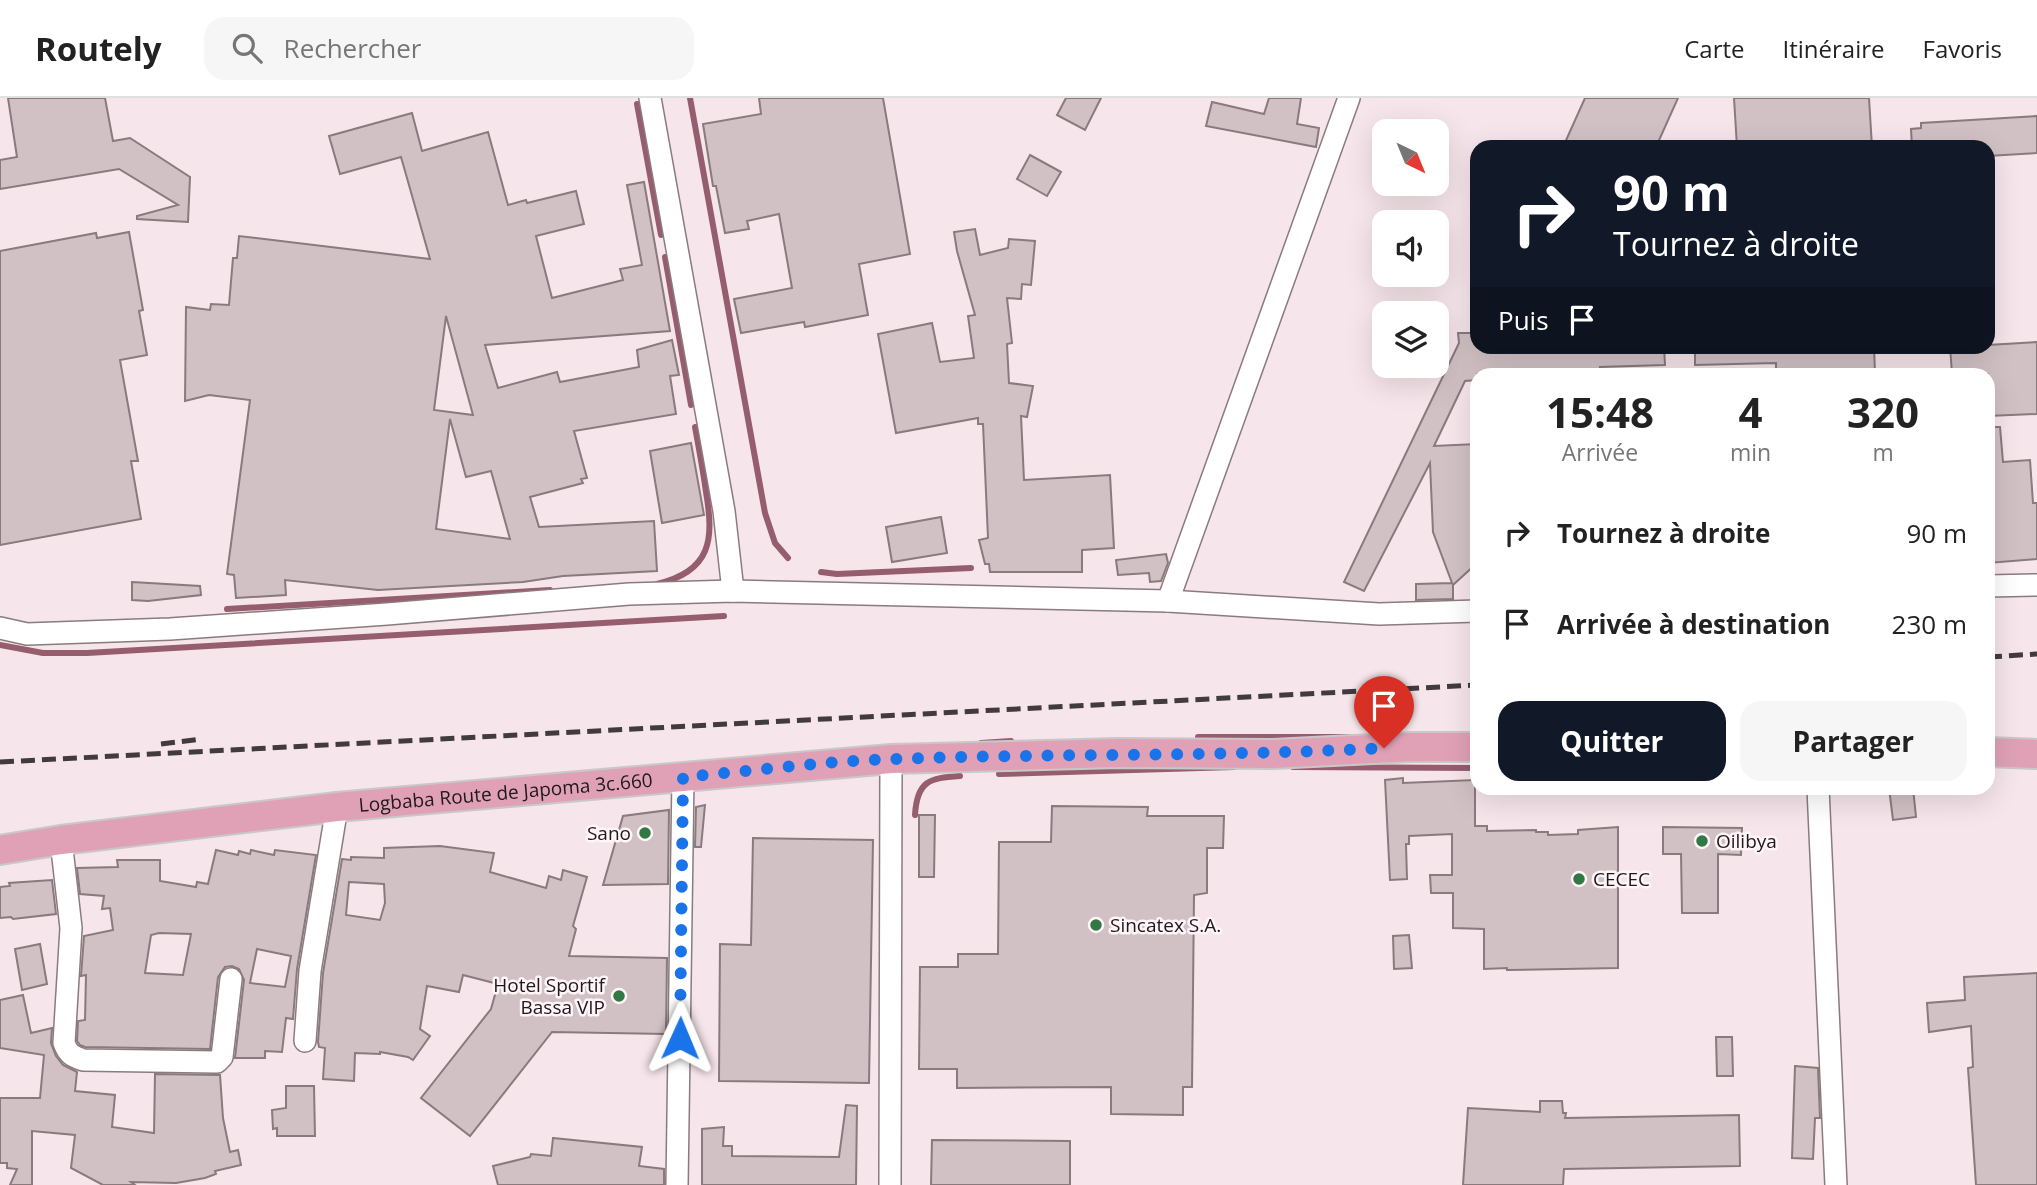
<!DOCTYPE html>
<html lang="fr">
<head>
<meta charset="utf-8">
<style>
	:root { --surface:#fff; --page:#f6f6f6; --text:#222; --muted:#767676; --line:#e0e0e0; --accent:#111827 }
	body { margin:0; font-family:"Open Sans",sans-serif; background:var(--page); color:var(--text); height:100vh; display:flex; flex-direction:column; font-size:26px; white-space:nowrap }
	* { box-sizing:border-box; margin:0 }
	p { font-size:23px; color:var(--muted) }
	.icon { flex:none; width:38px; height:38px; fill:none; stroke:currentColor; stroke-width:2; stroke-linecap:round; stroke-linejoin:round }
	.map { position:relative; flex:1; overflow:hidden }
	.drawer { position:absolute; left:1470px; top:270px; width:525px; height:427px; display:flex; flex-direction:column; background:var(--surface); border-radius:21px; box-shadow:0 7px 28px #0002 }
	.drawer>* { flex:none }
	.hud { position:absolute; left:1470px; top:42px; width:525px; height:214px; border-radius:21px; box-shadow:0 7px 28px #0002; background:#111827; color:#fff; overflow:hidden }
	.needle { width:46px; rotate:137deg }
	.fabs { position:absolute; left:1372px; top:21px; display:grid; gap:14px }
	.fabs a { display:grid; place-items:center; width:77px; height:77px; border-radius:14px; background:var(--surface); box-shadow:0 7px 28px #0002; font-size:35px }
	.pin { position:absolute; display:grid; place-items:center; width:60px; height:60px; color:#fff; margin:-72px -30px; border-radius:50% 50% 50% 0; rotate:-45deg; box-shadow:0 0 7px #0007 }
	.pin .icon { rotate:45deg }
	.me { position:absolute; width:77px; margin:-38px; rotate:1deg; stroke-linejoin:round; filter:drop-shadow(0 0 5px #0008) }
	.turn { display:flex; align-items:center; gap:24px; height:147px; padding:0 28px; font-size:32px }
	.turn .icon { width:91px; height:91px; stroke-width:2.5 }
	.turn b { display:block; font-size:49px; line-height:60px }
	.then { display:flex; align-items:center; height:66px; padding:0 28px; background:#0003; gap:14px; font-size:26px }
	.eta { display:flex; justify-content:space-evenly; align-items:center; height:119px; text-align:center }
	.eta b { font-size:42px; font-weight:700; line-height:49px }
	.button { display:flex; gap:14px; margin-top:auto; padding:14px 28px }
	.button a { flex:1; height:80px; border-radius:21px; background:var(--accent); color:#fff; font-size:28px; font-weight:700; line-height:80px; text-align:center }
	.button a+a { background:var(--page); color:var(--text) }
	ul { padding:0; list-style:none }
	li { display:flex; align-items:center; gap:21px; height:91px; padding:0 28px }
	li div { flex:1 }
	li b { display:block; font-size:26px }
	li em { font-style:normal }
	header { display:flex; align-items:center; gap:42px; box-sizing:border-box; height:98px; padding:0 35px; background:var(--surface); border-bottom:2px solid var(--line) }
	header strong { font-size:33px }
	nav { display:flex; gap:38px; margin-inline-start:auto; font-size:24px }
	.search { width:490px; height:63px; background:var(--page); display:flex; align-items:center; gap:18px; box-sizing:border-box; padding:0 24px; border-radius:21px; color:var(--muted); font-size:26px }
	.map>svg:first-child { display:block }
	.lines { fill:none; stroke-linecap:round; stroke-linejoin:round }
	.stream { stroke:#955d6e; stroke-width:6 }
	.building { fill:#d1c1c5; stroke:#897a7e; stroke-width:2; fill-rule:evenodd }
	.minor-casing { stroke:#8a7b7f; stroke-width:24 }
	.major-casing { stroke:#c9c8c8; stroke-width:32 }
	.minor { stroke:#fff; stroke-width:21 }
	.major { stroke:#e0a1b7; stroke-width:28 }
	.rail { stroke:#423b3d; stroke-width:5; stroke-dasharray:14 7; stroke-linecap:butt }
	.route { stroke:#1a73e8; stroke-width:12; stroke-dasharray:0 21.6 }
	.poi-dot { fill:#317845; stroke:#fff4f7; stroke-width:2.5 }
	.labels { text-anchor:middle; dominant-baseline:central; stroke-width:5; stroke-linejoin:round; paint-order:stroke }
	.street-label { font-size:19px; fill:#1f191b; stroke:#fff4f7 }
	.poi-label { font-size:19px; fill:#1f191b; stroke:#fff4f7; text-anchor:start }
</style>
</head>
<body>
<header>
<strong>Routely</strong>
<div class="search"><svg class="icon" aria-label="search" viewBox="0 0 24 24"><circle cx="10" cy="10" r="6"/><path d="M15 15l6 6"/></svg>Rechercher</div>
<nav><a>Carte</a><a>Itinéraire</a><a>Favoris</a></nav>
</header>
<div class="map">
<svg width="2037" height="1087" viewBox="0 0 2037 1087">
	<rect width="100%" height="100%" fill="#f6e5ea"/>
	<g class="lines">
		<g class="stream">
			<polyline points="690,0 765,415 775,445 788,460"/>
			<polyline points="637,6 661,137"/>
			<polyline points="665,159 691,307"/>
			<polyline points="821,474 837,476 971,470"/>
			<path d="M657,486C712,473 714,441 706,394C703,372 699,351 695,329"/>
			<polyline points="227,511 550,492"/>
			<polyline points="0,547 43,555 87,555 724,518"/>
			<polyline points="1198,639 1352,639"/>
			<polyline points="981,645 1011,643"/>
			<polyline points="1293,669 1477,670"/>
			<polyline points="999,676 1234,669"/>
			<path d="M915,717C917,683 929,680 960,678"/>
		</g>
	</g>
	<g class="building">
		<polygon points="8,0 105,0 113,43 130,40 190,79 188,124 137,121 137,118 178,107 119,71 0,91 0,62 17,59"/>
		<polygon points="759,0 883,0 910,156 859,166 868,217 805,229 804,224 741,235 734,201 792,190 779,116 747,123 749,131 725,135 716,88 713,88 703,26 761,16"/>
		<polygon points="1066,0 1101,0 1085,32 1057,17"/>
		<polygon points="1269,0 1301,0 1297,26 1319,30 1316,49 1206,28 1212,4 1264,16"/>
		<polygon points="1585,0 1678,0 1656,49 1563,49"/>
		<polygon points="1734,0 1869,0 1872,49 1737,49"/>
		<path d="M412,15L422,53L488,34L508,107L526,102L527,105L576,93L584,126L536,138L552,200L623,182L620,171L642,167L627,87L644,84L670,233L485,247L498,290L557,274L560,284L639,269L637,252L672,242L679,277L670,278L676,316L574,333L587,380L581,381L583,385L530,399L539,429L654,423L657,473L563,478L523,484L378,492L285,482L286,497L236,500L234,477L227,476L250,302L209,297L185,303L186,209L210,212L211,206L229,207L233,160H237L239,138L430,161L401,59L340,76L329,38ZM446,218L473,317L434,312ZM450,321L466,379L491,373L510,441L436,431Z"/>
		<polygon points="2037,18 2037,55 1988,58 1988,49 1912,49 1911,31 1921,30 1921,25"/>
		<polygon points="1030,57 1061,74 1047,98 1017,81"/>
		<polygon points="975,131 980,157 1008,150 1009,141 1035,143 1031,187 1022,186 1021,201 1007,200 1012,245 1007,246 1009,285 1033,288 1027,319 1021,318 1024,382 1110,377 1114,450 1082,452 1082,474 990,474 989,466 985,466 979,442 988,440 983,326 978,326 978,320 896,335 878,236 932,225 940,264 974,260 968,218 975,217 957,153 954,134"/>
		<polygon points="129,134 143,212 139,213 147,257 120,262 138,363 131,363 141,421 0,447 0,153 96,135 97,140"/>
		<polygon points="1458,235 1477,235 1477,248 1664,248 1665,267 1600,269 1601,276 1477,276 1477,282 1465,283 1434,348 1477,346 1477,465 1453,487 1453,501 1416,502 1416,486 1452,485 1433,434 1430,365 1364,493 1344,484 1459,245"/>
		<polygon points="2037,244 2037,316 1988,318 1988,276 1952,276 1950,248 1988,248 1988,247"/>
		<polygon points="1695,248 1874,248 1875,276 1776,276 1776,265 1695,267"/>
		<polygon points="1988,329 2000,329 2003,364 2030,362 2033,405 2037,405 2037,461 1988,465"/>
		<polygon points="691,345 704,417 662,425 650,353"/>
		<polygon points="941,419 947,455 892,464 886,429"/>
		<polygon points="1166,456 1168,465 1161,483 1150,484 1149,475 1118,477 1116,462"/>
		<polygon points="132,484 200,488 201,497 148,503 132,502"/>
		<polygon points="1403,680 1403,685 1475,682 1475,728 1487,728 1487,733 1536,732 1536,734 1548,734 1548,737 1578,736 1578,732 1618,729 1618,870 1507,872 1507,870 1484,871 1484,831 1453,830 1453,795 1431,795 1430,777 1452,777 1452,736 1409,738 1409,746 1406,746 1407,781 1390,782 1385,682"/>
		<polygon points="1889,690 1913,690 1916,719 1893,722"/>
		<polygon points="705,707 701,749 695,749 696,709"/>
		<polygon points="1052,708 1148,709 1147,718 1224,718 1223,750 1207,750 1207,795 1194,797 1192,989 1183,989 1183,1017 1111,1016 1111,989 957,990 957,971 919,971 920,869 958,869 958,856 998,856 999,744 1051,744"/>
		<polygon points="669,712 668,786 603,787 623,718"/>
		<polygon points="919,717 935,717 934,779 919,779"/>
		<polygon points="1663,729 1742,730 1741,757 1718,756 1718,815 1682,815 1681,756 1663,756"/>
		<polygon points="753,740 873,742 869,985 719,983 720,846 751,847"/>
		<path d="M440,748L494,755L490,774L546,790L549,778L561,782L563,772L587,779L573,828L576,831L569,858L667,860L666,936L552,934L470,1038L421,1000L491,911L498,886L463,877L459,894L427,888L420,931L430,938L413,962L408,959L380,954V956L355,955L354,983L323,981L325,950L319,949L318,944L323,875L342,761L351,762V759L384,760V750ZM349,784L384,786L385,805L380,822L346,817Z"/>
		<path d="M216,752L238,757L239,753L250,756L251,752L274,757L275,752L316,757L297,871L293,921L286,920L282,954L265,953V960H235L244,882L239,871L232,868L225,869L218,879L210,951L85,949L80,947L77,943L78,923L85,922L86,877L81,878L84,838L113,832L110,810L102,811L104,798L80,796L77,770L118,769L117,762H160V783L196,789L197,784L208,786ZM159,835L191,836L183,877L145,875L151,837ZM257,851L291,858L285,889L250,885Z"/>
		<polygon points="52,782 56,816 13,821 11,819 0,820 0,789 10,788 9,785"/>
		<polygon points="1409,837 1412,870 1394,871 1393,838"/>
		<polygon points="40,846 47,886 22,892 15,851"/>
		<polygon points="2037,875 2037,1087 1976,1087 1968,970 1973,969 1971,928 1929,934 1927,905 1965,902 1964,879"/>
		<polygon points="23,897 31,935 52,930 51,945 56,958 63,967 77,974 75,993 115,997 112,1029 154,1035 155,976 220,977 223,1020 230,1054 238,1052 241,1067 215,1073 216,1076 205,1080 176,1085 131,1084 135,1087 103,1087 71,1070 75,1037 32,1033 32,1087 10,1087 17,1071 7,1070 7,1065 0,1065 0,1000 40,1000 44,957 0,950 0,902"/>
		<polygon points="1716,939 1732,939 1733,978 1717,978"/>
		<polygon points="1795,968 1818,970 1820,1020 1815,1020 1813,1061 1792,1060"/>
		<polygon points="286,988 314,988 315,1038 277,1038 277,1030 273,1031 272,1012 286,1010"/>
		<polygon points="1540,1003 1562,1003 1563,1015 1566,1015 1565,1020 1739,1017 1740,1068 1564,1071 1563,1087 1463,1087 1468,1010 1540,1014"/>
		<polygon points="846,1007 857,1008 856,1087 702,1087 702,1031 724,1029 723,1048 732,1048 732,1058 839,1059"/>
		<polygon points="553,1040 642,1049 639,1068 664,1071 664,1087 498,1087 493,1068 530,1059 531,1056 551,1058"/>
		<polygon points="932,1042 1070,1043 1070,1087 931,1087"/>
	</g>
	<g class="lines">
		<defs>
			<g id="minor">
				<polyline points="650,0 724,413 733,493"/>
				<polyline points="1988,488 2037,487"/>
				<polyline points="1168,503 1349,0"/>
				<polyline points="0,530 27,536 170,531 387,516 629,496 733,493 1168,503 1379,516 1477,513"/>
				<polyline points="1818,690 1836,1087"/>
				<path d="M61,742L71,830L64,945C68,956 72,958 83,962L217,964L222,959L231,881"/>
				<polyline points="305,943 310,873 337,709"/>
				<polyline points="677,1087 683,679"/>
				<polyline points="890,1087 891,661"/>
			</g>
			<g id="major">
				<polyline points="1988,654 2037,656"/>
				<path id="s1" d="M0,752L61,742L337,709L891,661L1118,655L1273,656L1412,649H1477"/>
			</g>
		</defs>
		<use href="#minor" class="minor-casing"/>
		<use href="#major" class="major-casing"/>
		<use href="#minor" class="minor"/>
		<use href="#major" class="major"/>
		<g class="rail">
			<polyline points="1988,559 2037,556"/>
			<polyline points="161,646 202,641"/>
			<polyline points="0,664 1477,587"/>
		</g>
	</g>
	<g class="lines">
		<path class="route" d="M680,940L683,679C753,673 824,663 895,661C1058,655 1221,659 1384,650"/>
	</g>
	<g class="poi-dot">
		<circle cx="645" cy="735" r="7"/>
		<circle cx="1702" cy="743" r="7"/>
		<circle cx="1579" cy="781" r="7"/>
		<circle cx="1096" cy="827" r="7"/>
		<circle cx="619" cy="898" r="7"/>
	</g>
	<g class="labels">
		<g class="street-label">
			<text stroke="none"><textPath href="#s1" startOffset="509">Logbaba Route de Japoma 3c.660</textPath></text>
		</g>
		<g class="poi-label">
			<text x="631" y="735" text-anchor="end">Sano</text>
			<text x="1716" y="743">Oilibya</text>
			<text x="1593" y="781">CECEC</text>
			<text x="1110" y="827">Sincatex S.A.</text>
			<text x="605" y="887" text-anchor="end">Hotel Sportif<tspan x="605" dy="22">Bassa VIP</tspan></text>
		</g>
	</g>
</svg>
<div class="fabs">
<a><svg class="needle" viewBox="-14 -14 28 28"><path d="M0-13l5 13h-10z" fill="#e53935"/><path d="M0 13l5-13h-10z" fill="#767676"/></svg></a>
<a><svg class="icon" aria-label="sound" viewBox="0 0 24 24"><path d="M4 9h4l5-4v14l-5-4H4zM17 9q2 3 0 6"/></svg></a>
<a><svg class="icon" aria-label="layers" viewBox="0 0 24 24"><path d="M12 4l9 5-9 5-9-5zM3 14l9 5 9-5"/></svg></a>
</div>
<div class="pin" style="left:1384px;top:650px;background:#d93025"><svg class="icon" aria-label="arrive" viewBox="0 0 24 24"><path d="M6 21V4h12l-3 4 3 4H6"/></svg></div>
<svg class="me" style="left:680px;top:940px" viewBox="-20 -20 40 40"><path d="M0-17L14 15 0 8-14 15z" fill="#1a73e8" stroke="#fff" stroke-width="4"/></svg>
<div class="hud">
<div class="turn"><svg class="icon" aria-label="right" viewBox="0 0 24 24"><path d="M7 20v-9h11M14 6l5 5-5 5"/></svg><div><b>90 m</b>Tournez à droite</div></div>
<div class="then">Puis<svg class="icon" aria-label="arrive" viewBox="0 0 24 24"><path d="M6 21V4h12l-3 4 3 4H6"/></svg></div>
</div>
<section class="drawer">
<div class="eta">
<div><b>15:48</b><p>Arrivée</p></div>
<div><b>4</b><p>min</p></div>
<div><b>320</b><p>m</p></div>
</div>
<ul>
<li><svg class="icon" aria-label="right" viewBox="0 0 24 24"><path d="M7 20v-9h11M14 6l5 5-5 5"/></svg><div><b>Tournez à droite</b></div><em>90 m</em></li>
<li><svg class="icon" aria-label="arrive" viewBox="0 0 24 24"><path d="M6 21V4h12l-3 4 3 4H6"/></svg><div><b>Arrivée à destination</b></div><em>230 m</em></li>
</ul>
<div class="button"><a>Quitter</a><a>Partager</a></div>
</section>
</div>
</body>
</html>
